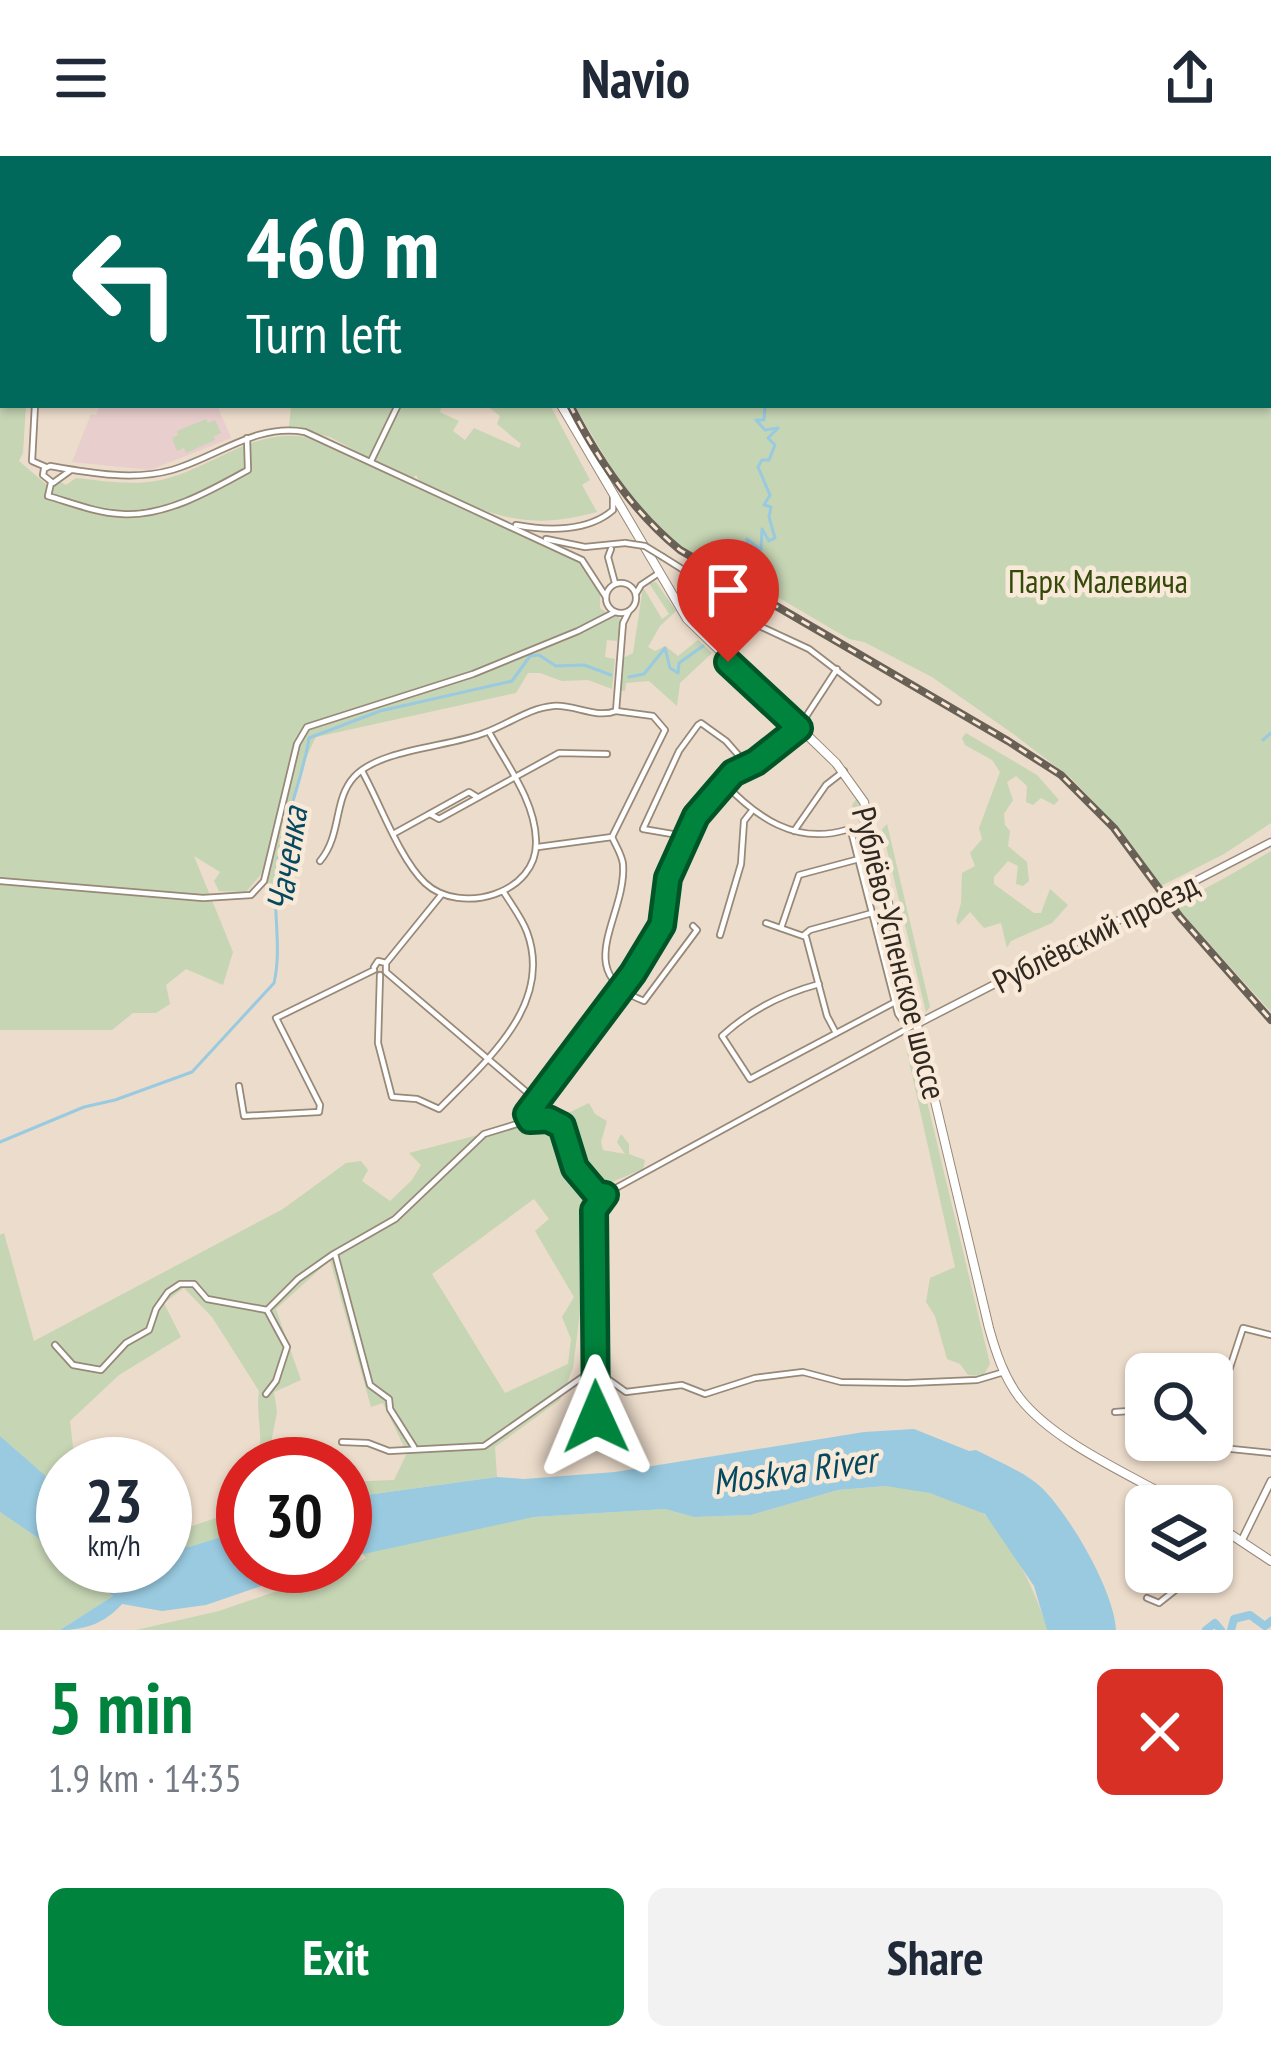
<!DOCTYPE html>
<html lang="en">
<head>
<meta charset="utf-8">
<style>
	:root { --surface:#fff; --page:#f2f2f3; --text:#1f2937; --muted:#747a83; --accent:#00833d }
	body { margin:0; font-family:"PT Sans Narrow",sans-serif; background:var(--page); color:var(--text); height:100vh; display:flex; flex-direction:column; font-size:45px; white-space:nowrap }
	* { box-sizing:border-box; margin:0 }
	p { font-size:39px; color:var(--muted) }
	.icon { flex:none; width:66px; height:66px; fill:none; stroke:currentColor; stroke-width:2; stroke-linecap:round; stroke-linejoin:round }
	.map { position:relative; height:1474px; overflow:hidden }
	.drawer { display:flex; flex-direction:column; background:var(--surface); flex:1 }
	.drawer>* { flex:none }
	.top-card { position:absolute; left:0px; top:0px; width:1272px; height:252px; box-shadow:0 3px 9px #0004; background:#00695c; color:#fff; overflow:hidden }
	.controls { position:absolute; left:1125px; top:1197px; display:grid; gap:24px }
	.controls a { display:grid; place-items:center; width:108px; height:108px; border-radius:18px; background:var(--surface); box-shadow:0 3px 9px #0004; font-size:60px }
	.speed { position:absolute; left:36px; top:1281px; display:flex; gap:24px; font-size:60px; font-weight:700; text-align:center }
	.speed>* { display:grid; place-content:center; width:156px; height:156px; border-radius:50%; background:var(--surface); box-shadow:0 3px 9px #0004; line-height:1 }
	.speed small { font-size:30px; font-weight:400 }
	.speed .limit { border:18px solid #d22; background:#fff; color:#111 }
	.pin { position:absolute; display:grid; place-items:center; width:102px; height:102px; color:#fff; margin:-123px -51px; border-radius:50% 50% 50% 0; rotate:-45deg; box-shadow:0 0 12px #0007 }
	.pin .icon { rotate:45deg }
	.me { position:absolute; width:132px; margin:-66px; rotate:359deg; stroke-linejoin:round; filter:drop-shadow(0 0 9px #0008) }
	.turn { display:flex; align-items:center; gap:42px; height:252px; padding:0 48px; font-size:54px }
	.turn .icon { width:156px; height:156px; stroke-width:2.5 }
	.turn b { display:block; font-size:84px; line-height:102px }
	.round { display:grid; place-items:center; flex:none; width:126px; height:126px; border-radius:18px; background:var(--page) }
	.headline { display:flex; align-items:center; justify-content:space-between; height:204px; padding:0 48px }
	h1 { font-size:72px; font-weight:700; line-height:90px; color:var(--accent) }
	.cta { display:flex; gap:24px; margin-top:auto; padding:24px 48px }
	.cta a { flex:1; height:138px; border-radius:18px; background:var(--accent); color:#fff; font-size:48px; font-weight:700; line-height:138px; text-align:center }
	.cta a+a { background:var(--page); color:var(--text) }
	header { display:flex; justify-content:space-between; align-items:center; height:156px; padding:0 48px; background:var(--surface); font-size:54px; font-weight:700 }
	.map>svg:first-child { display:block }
	.education { fill:#e8cecc }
	.green { fill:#c6d5b4; fill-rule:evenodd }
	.water { fill:#99cae0 }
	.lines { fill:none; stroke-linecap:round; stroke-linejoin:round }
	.stream { stroke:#99cae0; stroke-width:3 }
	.river { stroke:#99cae0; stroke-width:8 }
	.minor-casing { stroke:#978878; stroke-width:8 }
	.tertiary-casing { stroke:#978878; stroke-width:9 }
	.secondary-casing { stroke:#978878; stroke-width:10 }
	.minor { stroke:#fff; stroke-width:4.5 }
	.tertiary { stroke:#fff; stroke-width:6 }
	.secondary { stroke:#fff; stroke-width:8 }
	.rail-casing { stroke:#696056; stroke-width:8 }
	.rail { stroke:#f9e9d8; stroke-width:3; stroke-dasharray:9; stroke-linecap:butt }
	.minor-bridge-casing { stroke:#978878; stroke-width:8; stroke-linecap:butt }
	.minor-bridge { stroke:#fff; stroke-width:4.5 }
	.route-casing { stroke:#005528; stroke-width:30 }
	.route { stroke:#00833d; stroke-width:21 }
	.labels { text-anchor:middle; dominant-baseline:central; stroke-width:9; stroke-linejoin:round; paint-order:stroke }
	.park-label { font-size:33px; fill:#354a0a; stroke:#f9e9d8 }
	.street-label { font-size:33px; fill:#2f2922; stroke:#f9e9d8 }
	.water-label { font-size:36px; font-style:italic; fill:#044960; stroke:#f9e9d8 }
</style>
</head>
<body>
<header><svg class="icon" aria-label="menu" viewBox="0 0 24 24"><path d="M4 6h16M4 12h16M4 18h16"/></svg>Navio<svg class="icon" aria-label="share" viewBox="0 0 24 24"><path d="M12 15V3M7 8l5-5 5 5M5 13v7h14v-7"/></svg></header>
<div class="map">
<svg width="1271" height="1474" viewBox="0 0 1271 1474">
	<rect width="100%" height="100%" fill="#ecdccb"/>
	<polygon class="education" points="100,249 217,249 231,282 150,314 72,306 91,258 96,259"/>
	<g class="green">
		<path d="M0,0H456L457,3H3V249H26L23,297L19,305L47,329L59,325L66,329L76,322C104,325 132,330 161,324C211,313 252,272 306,281L579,406L600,436V452L607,457H617L622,468L617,485L607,484L605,501L615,503L612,533L588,524L562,525L540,517H528L516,537L316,581C295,621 285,673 284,718L274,720L275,732L264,734L278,676H273L262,717L246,736L219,735L214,725L220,716L194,700L233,796L223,829L186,813L166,829L170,848L156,857H133L112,874H0Z"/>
		<polygon points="497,0 1271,0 1271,667 1224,698 1161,730 1123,677 1071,622 1012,577 932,521 864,486 849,483 781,443 749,430 675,387 640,352 617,321 574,249 1269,249 1269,3"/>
		<polygon points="291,249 397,249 369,302 330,281 289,271"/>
		<path d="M400,249H442L440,256L459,265L453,275L465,284L474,272L519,292L521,288L497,268L500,260L486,249H550L590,324L582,329L597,356C521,377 487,357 419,325L416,319L413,322L375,304Z"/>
		<polygon points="206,263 208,267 215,264 221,277 214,280 215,284 186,297 184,292 177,295 172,282 178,279 177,275"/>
		<polygon points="656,426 676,455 660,470 648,491 655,495 665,490 678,500 698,484 712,497 680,527 677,550 649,525 626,527 625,535 619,534 623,502 633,497 643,431 662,463 669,458 649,427"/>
		<polygon points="966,577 1037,619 1059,644 1054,649 1041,642 1033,649 1026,646 1027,630 1016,620 1007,626 1013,644 1004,658 1005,669 1010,675 1008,690 1027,706 1029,725 1023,730 1016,728 1018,710 1008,705 994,721 994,728 1034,757 1041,757 1050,733 1068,749 1052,767 1011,785 1007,792 1001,767 984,772 970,756 958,769 956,765 961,747 962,717 975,710 970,697 982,683 979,672 1000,616 992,604 965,589 962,582"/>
		<polygon points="857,642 898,803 907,854 862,674 852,649"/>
		<polygon points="887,668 930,851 926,856 882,673"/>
		<path d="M1271,695V856L1174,749C1207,732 1240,714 1271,695Z"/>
		<polygon points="904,883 913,887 990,1208 983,1220 968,1219 960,1208 947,1203 935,1160 926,1146 930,1122 955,1111"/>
		<polygon points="589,947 595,958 607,965 601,986 603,994 625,998 617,986 621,978 629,988 629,998 645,1004 643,1013 600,1031 576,1007 562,960"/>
		<path d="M528,966H549L560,971L574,1020L593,1046L589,1070L581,1083L584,1124L573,1212L560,1244L495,1291L497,1321L345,1342V1326L394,1324L407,1297L383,1247L371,1251L330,1104L276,1153L301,1224L274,1236L277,1256L267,1308H256C266,1285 255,1261 259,1235L212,1161L184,1132L164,1147L181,1181L119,1219L70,1265L75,1308H63V1335L0,1280V1079L4,1077L34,1185L283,1053L346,1007L361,1005L368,1014L362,1025L390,1045L412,1024L421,1009L409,997ZM534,1043L549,1063L535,1075L574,1141L562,1161L571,1183L568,1208L505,1237L432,1118Z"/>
		<path d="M886,1330C916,1333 961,1338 985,1359C1008,1379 1040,1443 1047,1474H136L219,1455L355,1408L366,1402L362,1397L534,1361L665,1353L694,1361L751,1359L838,1334Z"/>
		<polygon points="243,1353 243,1374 189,1391 165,1390 165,1379"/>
		<polygon points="0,1356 63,1399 63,1410 74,1410 113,1440 60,1474 0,1474"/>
	</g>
	<g class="water">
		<path d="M914,1273L969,1295L976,1294C997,1305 1025,1316 1042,1332C1070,1360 1114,1434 1116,1474H1047L1034,1430L985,1358L930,1337L886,1330L838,1334L751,1359L694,1361L665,1353L534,1361L345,1402V1342L497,1321L524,1323L615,1316L864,1276Z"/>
		<polygon points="0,1280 63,1335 63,1399 0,1356"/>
		<path d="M243,1374V1410H319L206,1449L162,1455L122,1448C105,1467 86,1474 60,1474L113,1440L74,1410H165V1390L189,1391Z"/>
	</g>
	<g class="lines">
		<g class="stream">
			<polyline points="923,3 924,0"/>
			<polyline points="743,417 747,413 742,404 749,397 747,383 761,394 762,373 769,385 775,382 769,361 771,351 764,349 770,339 758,311 762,304 769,304 775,289 768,282 778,272 765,274 756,264 764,264 765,249"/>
			<polyline points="737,424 741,419"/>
			<polyline points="713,479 732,434"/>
			<polyline points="629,521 644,518 665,492 670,512 678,517 679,507 703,490"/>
			<polyline points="1263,584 1271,577"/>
			<path d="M0,986L84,951L115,944L192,916L274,827C282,793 273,756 276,722C279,675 302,628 309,582L380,555L512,525L530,500L539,499L556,510L584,509L611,519"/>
		</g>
		<g class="river">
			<polyline points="1206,1474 1215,1467 1221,1474"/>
			<polyline points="1231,1474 1234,1463 1250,1459 1265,1470 1271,1465"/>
		</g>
		<defs>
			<g id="minor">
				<polyline points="35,249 32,305 46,311"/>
				<polyline points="371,305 398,249"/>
				<path d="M71,314L53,327L43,319L44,313L50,310C90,317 133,325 172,314C217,301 256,267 305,276L582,404L606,441"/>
				<path d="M51,327L48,340C72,347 97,357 122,358C165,361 212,334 248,314L247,282"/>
				<path d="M516,369C547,375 588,376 613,354V341"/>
				<polyline points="546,383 585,391 625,387"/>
				<polyline points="611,393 608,401 615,427"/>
				<polyline points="663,401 698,423 703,434 717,436 734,444 751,466 809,493 878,546"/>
				<circle cx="621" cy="442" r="15"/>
				<polyline points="637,436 641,429 659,417"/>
				<polyline points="693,465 703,437"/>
				<polyline points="807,559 837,513"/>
				<path d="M362,615C380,647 399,702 425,727C460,760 539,738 536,684C535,645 507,609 489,576"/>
				<path d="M723,626C756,661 795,689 846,674"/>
				<polyline points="430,658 439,663 559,597 607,598"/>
				<polyline points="794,675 826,629 844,615"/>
				<polyline points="395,677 469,636 477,641"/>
				<polyline points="852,679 898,858 903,865 914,867"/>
				<polyline points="684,680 643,673 679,595 698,569 701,567 726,585 748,610"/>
				<path d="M612,681C616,690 622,699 623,708C627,761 569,816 644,845L697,774L693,770"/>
				<polyline points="538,691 612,681 665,574 653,560 616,555"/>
				<path d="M320,705C342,679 333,644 354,621C379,593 449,591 484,577C507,569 529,552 553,550C574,548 596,563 616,555L623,467L629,455"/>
				<polyline points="0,725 203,742 251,739 264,725 297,588 307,571 473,518 578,475 615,456"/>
				<polyline points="766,767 806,781 827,860 836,877"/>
				<polyline points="781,772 799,719 859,703"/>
				<polyline points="720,779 741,708 744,665 751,656"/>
				<polyline points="804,779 810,774 872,757"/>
				<polyline points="386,807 442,738"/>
				<polyline points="374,811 378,805 386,807 386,816 536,944"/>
				<path d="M380,819L378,887L392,941L417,943L439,953C485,906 554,849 527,776C522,762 511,748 503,735"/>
				<path d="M819,828C782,838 750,854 722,880L750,923L895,846"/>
				<polyline points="239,930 244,960 319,956 320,949 276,862 374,814"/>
				<path d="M603,1039C573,1029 573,995 562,970L548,963L530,964L527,958L631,820L662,769L668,722L696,660L733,617L756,606L799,572"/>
				<polyline points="335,1098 370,1229 389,1243 390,1253 414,1291"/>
				<polyline points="55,1189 73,1209 101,1214 126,1187 149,1174 156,1153 168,1136 180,1128 194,1128 207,1143 267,1154"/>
				<polyline points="1151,1217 1152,1218"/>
				<polyline points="266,1238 276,1225 287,1191 267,1154 298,1123 332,1099 395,1063 484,978 530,964"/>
				<polyline points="1115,1256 1129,1255 1146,1224"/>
				<polyline points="1212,1266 1243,1172 1271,1179"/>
				<polyline points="1209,1284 1212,1291 1271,1297"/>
				<polyline points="342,1286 368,1287 389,1295 484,1290 594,1213 626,1236 682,1229 705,1238 755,1222 803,1216 841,1226 907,1227 977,1224 1004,1216"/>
				<polyline points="564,1287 597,1285 593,1081 594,1054 605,1038 914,869"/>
				<polyline points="1212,1392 1223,1373"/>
				<polyline points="1147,1442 1159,1447 1198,1416"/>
			</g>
			<g id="tertiary">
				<polyline points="919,867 1271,686"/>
				<polyline points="1242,1384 1271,1325"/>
			</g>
			<g id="secondary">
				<polyline points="459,0 460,3"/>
				<path d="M561,249L687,463L836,607L864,646L989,1172C996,1197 1004,1221 1019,1241C1054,1287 1135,1321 1185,1350"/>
				<polyline points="1212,1366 1271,1405"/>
			</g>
		</defs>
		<use href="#minor" class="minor-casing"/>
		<use href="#tertiary" class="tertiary-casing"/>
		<use href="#secondary" class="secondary-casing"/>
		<use href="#minor" class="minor"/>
		<use href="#tertiary" class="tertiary"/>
		<use href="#secondary" class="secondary"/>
		<defs>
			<g id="rail">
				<polyline points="492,0 493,3"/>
				<path d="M570,249C598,304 632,355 680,394L1008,585L1061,619L1114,672L1180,761L1271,864"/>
			</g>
		</defs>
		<use href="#rail" class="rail-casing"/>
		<use href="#rail" class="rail"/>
		<defs>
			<polyline id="minor-bridge" points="625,387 645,390 663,401"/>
		</defs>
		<use href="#minor-bridge" class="minor-bridge-casing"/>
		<use href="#minor-bridge" class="minor-bridge"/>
	</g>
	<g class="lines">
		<defs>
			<polyline id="route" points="596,1261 594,1054 605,1039 597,1038 575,1012 562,970 548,963 530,964 527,958 633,817 662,769 668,722 696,660 733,617 756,606 799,572 728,506"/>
		</defs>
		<use href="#route" class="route-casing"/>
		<use href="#route" class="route"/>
	</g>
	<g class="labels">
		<g class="park-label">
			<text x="1098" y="424">Парк Малевича</text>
		</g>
		<g class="street-label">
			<text transform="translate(1095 776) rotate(-27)">Рублёвский проезд</text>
			<text transform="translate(900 797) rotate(76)">Рублёво-Успенское шоссе</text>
		</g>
		<g class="water-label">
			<text transform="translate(286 703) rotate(-81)">Чаченка</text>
			<text transform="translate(794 1314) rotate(-8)">Moskva River</text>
		</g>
	</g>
</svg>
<div class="controls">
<a><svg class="icon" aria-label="search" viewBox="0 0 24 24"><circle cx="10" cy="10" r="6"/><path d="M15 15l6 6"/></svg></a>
<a><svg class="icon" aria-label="layers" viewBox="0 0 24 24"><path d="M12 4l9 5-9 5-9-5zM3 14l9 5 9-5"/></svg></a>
</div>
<div class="speed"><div>23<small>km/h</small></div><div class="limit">30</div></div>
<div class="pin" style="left:728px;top:506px;background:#d93025"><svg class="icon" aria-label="arrive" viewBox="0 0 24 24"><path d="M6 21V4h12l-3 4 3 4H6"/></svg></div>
<svg class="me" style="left:596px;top:1261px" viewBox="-20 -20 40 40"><path d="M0-17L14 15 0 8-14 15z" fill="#00833d" stroke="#fff" stroke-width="4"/></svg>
<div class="top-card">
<div class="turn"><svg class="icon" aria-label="left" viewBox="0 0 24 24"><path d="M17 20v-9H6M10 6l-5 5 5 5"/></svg><div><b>460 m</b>Turn left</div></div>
</div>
</div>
<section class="drawer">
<div class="headline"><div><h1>5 min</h1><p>1.9 km · 14:35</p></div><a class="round" style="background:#d93025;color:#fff"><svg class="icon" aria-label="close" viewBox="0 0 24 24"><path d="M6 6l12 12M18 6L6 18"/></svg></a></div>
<div class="cta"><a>Exit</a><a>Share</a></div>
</section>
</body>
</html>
